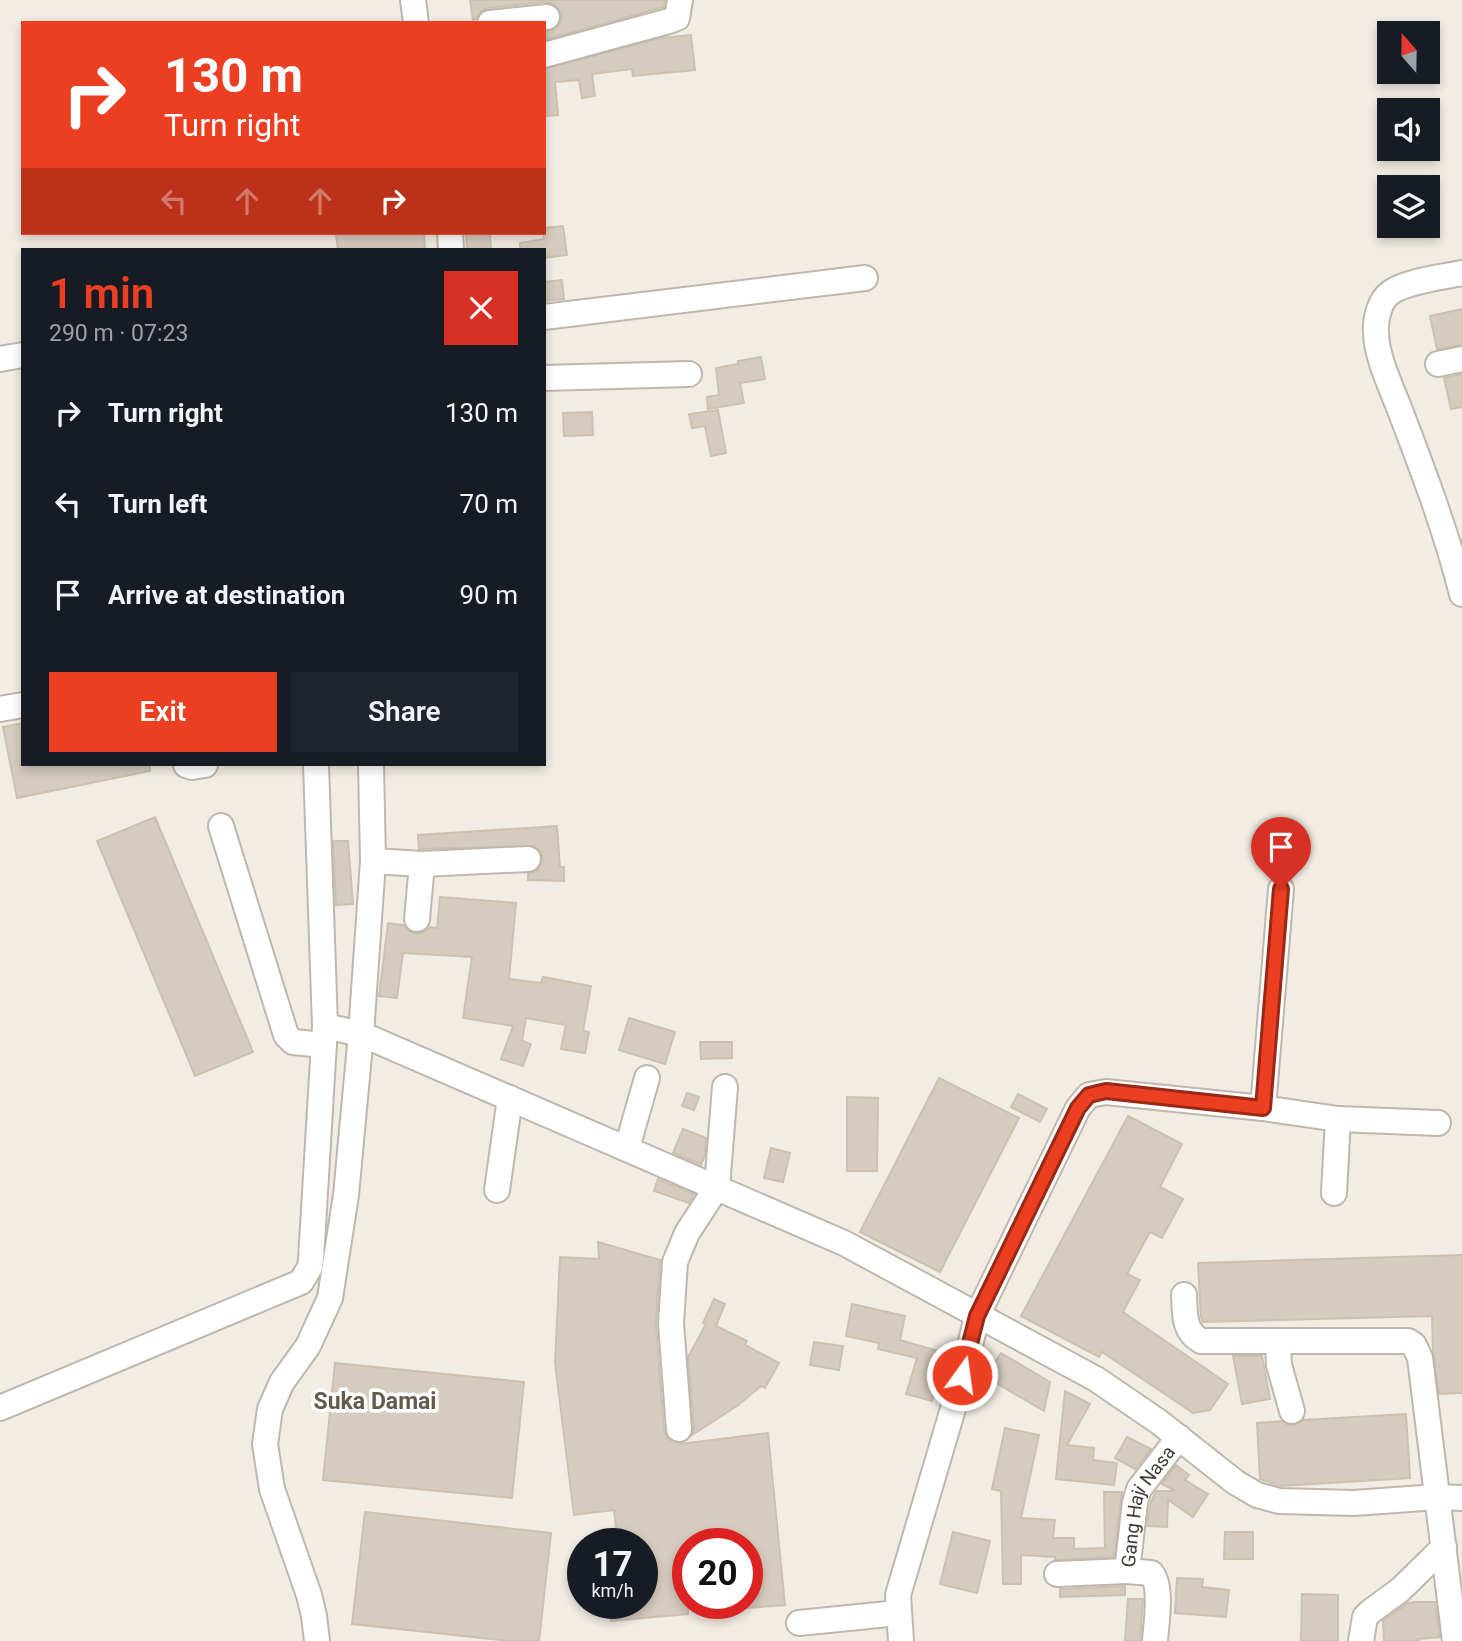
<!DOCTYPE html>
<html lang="en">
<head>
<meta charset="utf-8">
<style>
	:root { --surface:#171b24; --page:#20242c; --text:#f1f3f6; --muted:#9ea1a6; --accent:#ec3e21 }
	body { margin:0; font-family:Roboto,sans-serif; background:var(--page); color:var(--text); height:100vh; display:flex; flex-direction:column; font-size:26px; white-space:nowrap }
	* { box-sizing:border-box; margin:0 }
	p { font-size:23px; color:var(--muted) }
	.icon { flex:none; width:38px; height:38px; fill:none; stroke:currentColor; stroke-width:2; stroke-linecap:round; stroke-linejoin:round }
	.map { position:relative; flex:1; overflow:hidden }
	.sheet { position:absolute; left:21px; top:248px; width:525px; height:518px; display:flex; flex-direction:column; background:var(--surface); border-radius:0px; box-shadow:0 4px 10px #0003 }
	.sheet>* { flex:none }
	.hud { position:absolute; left:21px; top:21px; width:525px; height:214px; border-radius:0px; box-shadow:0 4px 10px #0003; background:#ec3e21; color:#fff; overflow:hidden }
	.needle { width:46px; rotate:340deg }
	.controls { position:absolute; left:1377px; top:21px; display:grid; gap:14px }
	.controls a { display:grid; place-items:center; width:63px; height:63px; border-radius:0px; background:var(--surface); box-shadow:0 4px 10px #0003; font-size:35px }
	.speed { position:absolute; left:567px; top:1528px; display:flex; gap:14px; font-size:35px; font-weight:700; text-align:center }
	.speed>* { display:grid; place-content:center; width:91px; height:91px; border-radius:50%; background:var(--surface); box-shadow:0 4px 10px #0003; line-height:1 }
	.speed small { font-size:18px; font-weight:400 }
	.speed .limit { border:10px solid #d22; background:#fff; color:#111 }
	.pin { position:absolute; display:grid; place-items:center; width:60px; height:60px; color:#fff; margin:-72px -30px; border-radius:50% 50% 50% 0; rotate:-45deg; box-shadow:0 0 7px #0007 }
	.pin .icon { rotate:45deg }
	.me { position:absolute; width:77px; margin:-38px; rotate:14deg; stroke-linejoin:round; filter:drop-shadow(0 0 5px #0008) }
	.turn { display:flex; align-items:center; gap:24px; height:147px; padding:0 28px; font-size:32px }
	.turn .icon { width:91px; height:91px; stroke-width:2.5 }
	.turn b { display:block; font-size:49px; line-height:60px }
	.lanes { display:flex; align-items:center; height:66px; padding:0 28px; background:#0003; justify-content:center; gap:35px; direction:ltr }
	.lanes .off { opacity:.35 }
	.round { display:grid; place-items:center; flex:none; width:74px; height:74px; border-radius:0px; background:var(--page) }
	.overview { display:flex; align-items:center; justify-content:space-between; height:119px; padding:0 28px }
	h1 { font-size:42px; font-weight:600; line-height:52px; color:var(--accent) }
	.action { display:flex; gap:14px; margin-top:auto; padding:14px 28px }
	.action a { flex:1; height:80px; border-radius:0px; background:var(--accent); color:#fff; font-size:28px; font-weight:600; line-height:80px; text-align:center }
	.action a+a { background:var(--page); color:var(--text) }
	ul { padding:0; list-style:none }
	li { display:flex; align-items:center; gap:21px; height:91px; padding:0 28px }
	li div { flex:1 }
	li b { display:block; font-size:26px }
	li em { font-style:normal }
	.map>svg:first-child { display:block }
	.building { fill:#d5cbbe; stroke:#ccc0ae; stroke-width:2 }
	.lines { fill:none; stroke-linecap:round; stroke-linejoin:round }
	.minor-casing { stroke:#bfb7ab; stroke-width:28 }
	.minor { stroke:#fff; stroke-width:24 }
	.route-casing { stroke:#992815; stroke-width:18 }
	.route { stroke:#ec3e21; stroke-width:12 }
	.labels { text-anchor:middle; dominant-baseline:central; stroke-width:7; stroke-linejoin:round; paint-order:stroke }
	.street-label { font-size:19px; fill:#433d35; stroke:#fff }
	.quarter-label { font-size:23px; font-weight:bold; fill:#655b4d; stroke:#fff }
</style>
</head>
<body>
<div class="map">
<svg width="1462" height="1641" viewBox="0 0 1462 1641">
	<rect width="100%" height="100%" fill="#f1ede4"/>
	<g class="building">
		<polygon points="470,0 665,0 664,7 544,40 544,32 555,29 561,22 562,15 554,4 545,2 488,8 481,11 476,19 473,20"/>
		<polygon points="691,35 695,70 633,76 632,69 592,74 595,96 582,98 579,80 555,82 558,115 544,116 544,69 661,38"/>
		<polygon points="563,226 567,255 544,258 544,250 520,250 520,243 544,239 544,228"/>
		<polygon points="354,233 424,233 425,250 338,250 336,235"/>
		<polygon points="466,233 490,233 491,250 467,250"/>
		<polygon points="562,280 564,299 544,301 544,282"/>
		<polygon points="1462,309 1462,345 1437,349 1430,316"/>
		<polygon points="761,357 765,379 740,383 744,403 708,409 707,397 719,395 716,368 738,364 738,361"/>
		<polygon points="1462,374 1462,407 1451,409 1444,378"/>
		<polygon points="718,410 726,453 711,456 705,426 692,428 689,414"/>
		<polygon points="592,412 593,435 564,436 563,413"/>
		<polygon points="23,723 23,765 150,765 150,771 17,798 3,727"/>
		<polygon points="155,817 253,1052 195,1076 97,841"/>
		<polygon points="557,826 560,867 564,867 564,881 528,880 528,874 537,871 543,859 541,852 534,846 419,849 418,835"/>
		<polygon points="333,841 348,841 353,904 336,905"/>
		<polygon points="440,897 516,903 509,979 541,983 543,977 591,986 583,1031 589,1032 585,1053 561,1049 566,1025 526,1018 522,1041 531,1044 523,1066 501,1059 513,1026 463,1018 472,957 403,953 397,998 379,996 388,923 403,925 409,931 416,934 424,932 430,927 437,928"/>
		<polygon points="629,1018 675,1032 665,1064 619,1050"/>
		<polygon points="700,1042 732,1042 732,1058 701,1059"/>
		<polygon points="939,1078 1019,1118 940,1272 860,1232"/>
		<polygon points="687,1093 699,1097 694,1110 682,1106"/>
		<polygon points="1018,1094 1047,1109 1040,1122 1011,1107"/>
		<polygon points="847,1097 878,1098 877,1171 847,1171"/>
		<polygon points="1128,1116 1182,1144 1160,1187 1183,1199 1162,1238 1150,1232 1127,1274 1140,1280 1123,1312 1228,1384 1210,1410 1193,1413 1102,1352 1099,1357 1021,1316"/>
		<polygon points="683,1129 706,1138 705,1155 701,1165 673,1153"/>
		<polygon points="771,1148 790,1153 783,1182 764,1178"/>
		<polygon points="658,1179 694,1194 689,1203 654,1191"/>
		<polygon points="598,1242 660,1260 656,1324 664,1430 667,1438 680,1444 768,1433 785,1605 747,1608 747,1544 688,1544 688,1614 611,1621 609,1603 642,1603 642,1544 618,1544 614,1510 574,1515 555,1363 560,1257 599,1259"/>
		<polygon points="1462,1255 1462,1393 1439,1394 1433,1351 1432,1316 1203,1322 1201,1317 1198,1263"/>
		<polygon points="714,1299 725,1304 716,1326 747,1341 745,1345 779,1363 765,1388 761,1386 737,1406 692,1435 694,1428 688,1357 706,1324 703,1323"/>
		<polygon points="852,1304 905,1316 900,1340 948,1354 932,1401 906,1394 917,1358 878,1349 879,1343 846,1336"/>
		<polygon points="814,1342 843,1346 839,1370 810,1365"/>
		<polygon points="1001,1353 1050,1382 1044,1411 986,1377"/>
		<polygon points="1233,1356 1262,1356 1270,1399 1242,1404"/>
		<polygon points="335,1363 524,1382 512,1498 323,1480"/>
		<polygon points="1065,1391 1090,1404 1067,1445 1094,1448 1093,1460 1117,1463 1114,1485 1056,1479"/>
		<polygon points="1406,1414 1410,1478 1280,1486 1260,1479 1257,1423 1282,1421 1288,1425 1295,1425 1303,1420"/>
		<polygon points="1005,1428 1039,1435 1021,1518 1055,1520 1053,1538 1074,1538 1074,1549 1105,1548 1104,1492 1122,1492 1114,1557 1055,1560 1055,1557 1021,1555 1021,1584 1003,1584 1001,1491 992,1489"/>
		<polygon points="1127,1437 1151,1449 1135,1469 1115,1458"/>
		<polygon points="1176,1465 1189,1475 1185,1480 1208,1494 1193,1517 1168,1500 1167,1527 1147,1526 1150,1505 1156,1491 1175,1491 1162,1484"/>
		<polygon points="365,1512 551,1533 539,1641 510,1641 352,1624"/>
		<polygon points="953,1532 990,1541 977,1593 940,1584"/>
		<polygon points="1225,1532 1253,1532 1253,1559 1224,1559"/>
		<polygon points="1177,1578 1203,1579 1202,1587 1229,1590 1226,1617 1175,1613"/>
		<polygon points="1125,1586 1125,1595 1060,1597 1060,1589"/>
		<polygon points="1302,1594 1338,1595 1338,1641 1301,1641"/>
		<polygon points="1128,1599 1143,1599 1140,1641 1125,1641"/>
		<polygon points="1416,1602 1435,1602 1440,1637 1418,1639 1419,1641 1384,1641 1383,1621 1408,1603"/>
	</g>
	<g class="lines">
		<defs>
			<g id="minor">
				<polyline points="413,0 416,23"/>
				<polyline points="490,23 547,17"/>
				<polyline points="544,55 669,21 677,18 680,0"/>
				<polyline points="450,233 451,250"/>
				<path d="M1462,273C1444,277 1405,281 1390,293C1380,300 1375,319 1376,332C1376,358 1394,393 1403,418C1425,476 1447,534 1462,594"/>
				<polyline points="544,317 865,278"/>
				<polyline points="0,359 23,355"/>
				<polyline points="1438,364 1462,359"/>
				<polyline points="544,378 689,374"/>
				<polyline points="0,709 23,705"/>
				<polyline points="186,765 192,767 205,765"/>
				<polyline points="371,765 373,861 361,1034 844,1243 1096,1379 1159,1422 1235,1482 1257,1495 1279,1501 1354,1503 1437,1497 1462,1498"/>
				<polyline points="221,826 286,1035 293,1042 324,1045"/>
				<polyline points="373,861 422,864 528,859"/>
				<polyline points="417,919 422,864"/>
				<polyline points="1263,1108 1338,1119 1438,1123"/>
				<polyline points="627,1148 647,1078"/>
				<polyline points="497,1190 510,1098"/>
				<polyline points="1334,1193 1338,1119"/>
				<path d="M1184,1295C1185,1313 1183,1331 1201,1341H1408L1414,1345L1420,1358L1455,1641"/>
				<polyline points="1278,1341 1279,1365 1292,1411"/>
				<polyline points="0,1408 301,1282 310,1267 311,1259 325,1026 316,765"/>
				<polyline points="679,1429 671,1323 675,1262 687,1233 717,1187 725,1087"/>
				<polyline points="1057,1574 1127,1571"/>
				<polyline points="799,1623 898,1613"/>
				<polyline points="317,1641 314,1616 309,1595 272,1489 265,1444 270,1409 282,1382 308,1346 330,1298 346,1195 361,1034 325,1026"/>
				<polyline points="901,1641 898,1595 963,1375 977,1316 1078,1108 1089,1095 1106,1092 1263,1108 1281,889"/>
				<path id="s1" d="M1155,1641C1156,1624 1163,1586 1151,1573L1127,1571L1135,1502L1139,1489L1179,1437"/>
				<polyline points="1361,1641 1365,1617 1370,1612 1400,1590 1444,1547"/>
			</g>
		</defs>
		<use href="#minor" class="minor-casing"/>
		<use href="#minor" class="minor"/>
	</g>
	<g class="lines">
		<defs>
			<polyline id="route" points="962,1375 977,1316 1078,1108 1089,1095 1106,1091 1263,1108 1281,889"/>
		</defs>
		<use href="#route" class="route-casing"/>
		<use href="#route" class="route"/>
	</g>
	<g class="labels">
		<g class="street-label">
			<text stroke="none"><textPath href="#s1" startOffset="163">Gang Haji Nasa</textPath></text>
		</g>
		<g class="quarter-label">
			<text x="375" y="1401">Suka Damai</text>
		</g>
	</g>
</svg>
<div class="controls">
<a><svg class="needle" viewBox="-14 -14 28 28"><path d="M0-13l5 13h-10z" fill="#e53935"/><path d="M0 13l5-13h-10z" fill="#9ea1a6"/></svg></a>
<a><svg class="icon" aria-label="sound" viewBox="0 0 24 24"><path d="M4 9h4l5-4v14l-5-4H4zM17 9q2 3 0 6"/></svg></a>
<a><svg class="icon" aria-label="layers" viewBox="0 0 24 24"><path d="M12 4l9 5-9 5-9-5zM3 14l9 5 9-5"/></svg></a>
</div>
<div class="speed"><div>17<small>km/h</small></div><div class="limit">20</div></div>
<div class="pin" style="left:1281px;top:889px;background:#d93025"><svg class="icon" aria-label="arrive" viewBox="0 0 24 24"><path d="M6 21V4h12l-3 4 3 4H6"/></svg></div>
<svg class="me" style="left:962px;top:1375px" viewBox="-20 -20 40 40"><circle r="17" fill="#ec3e21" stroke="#fff" stroke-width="3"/><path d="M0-11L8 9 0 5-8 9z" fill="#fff"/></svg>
<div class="hud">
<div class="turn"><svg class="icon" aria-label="right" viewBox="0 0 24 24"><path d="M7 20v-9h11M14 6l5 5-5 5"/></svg><div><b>130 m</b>Turn right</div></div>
<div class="lanes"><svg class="icon off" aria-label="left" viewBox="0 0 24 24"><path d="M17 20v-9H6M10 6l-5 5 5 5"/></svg><svg class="icon off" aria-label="ahead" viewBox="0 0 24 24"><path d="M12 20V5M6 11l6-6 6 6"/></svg><svg class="icon off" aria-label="ahead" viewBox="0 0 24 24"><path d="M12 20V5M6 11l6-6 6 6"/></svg><svg class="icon" aria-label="right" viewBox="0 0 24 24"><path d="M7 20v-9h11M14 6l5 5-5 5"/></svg></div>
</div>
<section class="sheet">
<div class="overview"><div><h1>1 min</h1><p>290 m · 07:23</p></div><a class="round" style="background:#d93025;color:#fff"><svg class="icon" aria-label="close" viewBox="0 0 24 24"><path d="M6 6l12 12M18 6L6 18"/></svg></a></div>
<ul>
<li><svg class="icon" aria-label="right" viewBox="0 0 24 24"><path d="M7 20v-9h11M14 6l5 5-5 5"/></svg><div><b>Turn right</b></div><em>130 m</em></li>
<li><svg class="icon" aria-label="left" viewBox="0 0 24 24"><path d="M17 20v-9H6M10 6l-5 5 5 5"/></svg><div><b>Turn left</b></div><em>70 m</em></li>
<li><svg class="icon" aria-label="arrive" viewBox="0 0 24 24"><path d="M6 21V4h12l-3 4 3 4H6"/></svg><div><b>Arrive at destination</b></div><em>90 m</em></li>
</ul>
<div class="action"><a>Exit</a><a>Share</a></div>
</section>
</div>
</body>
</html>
